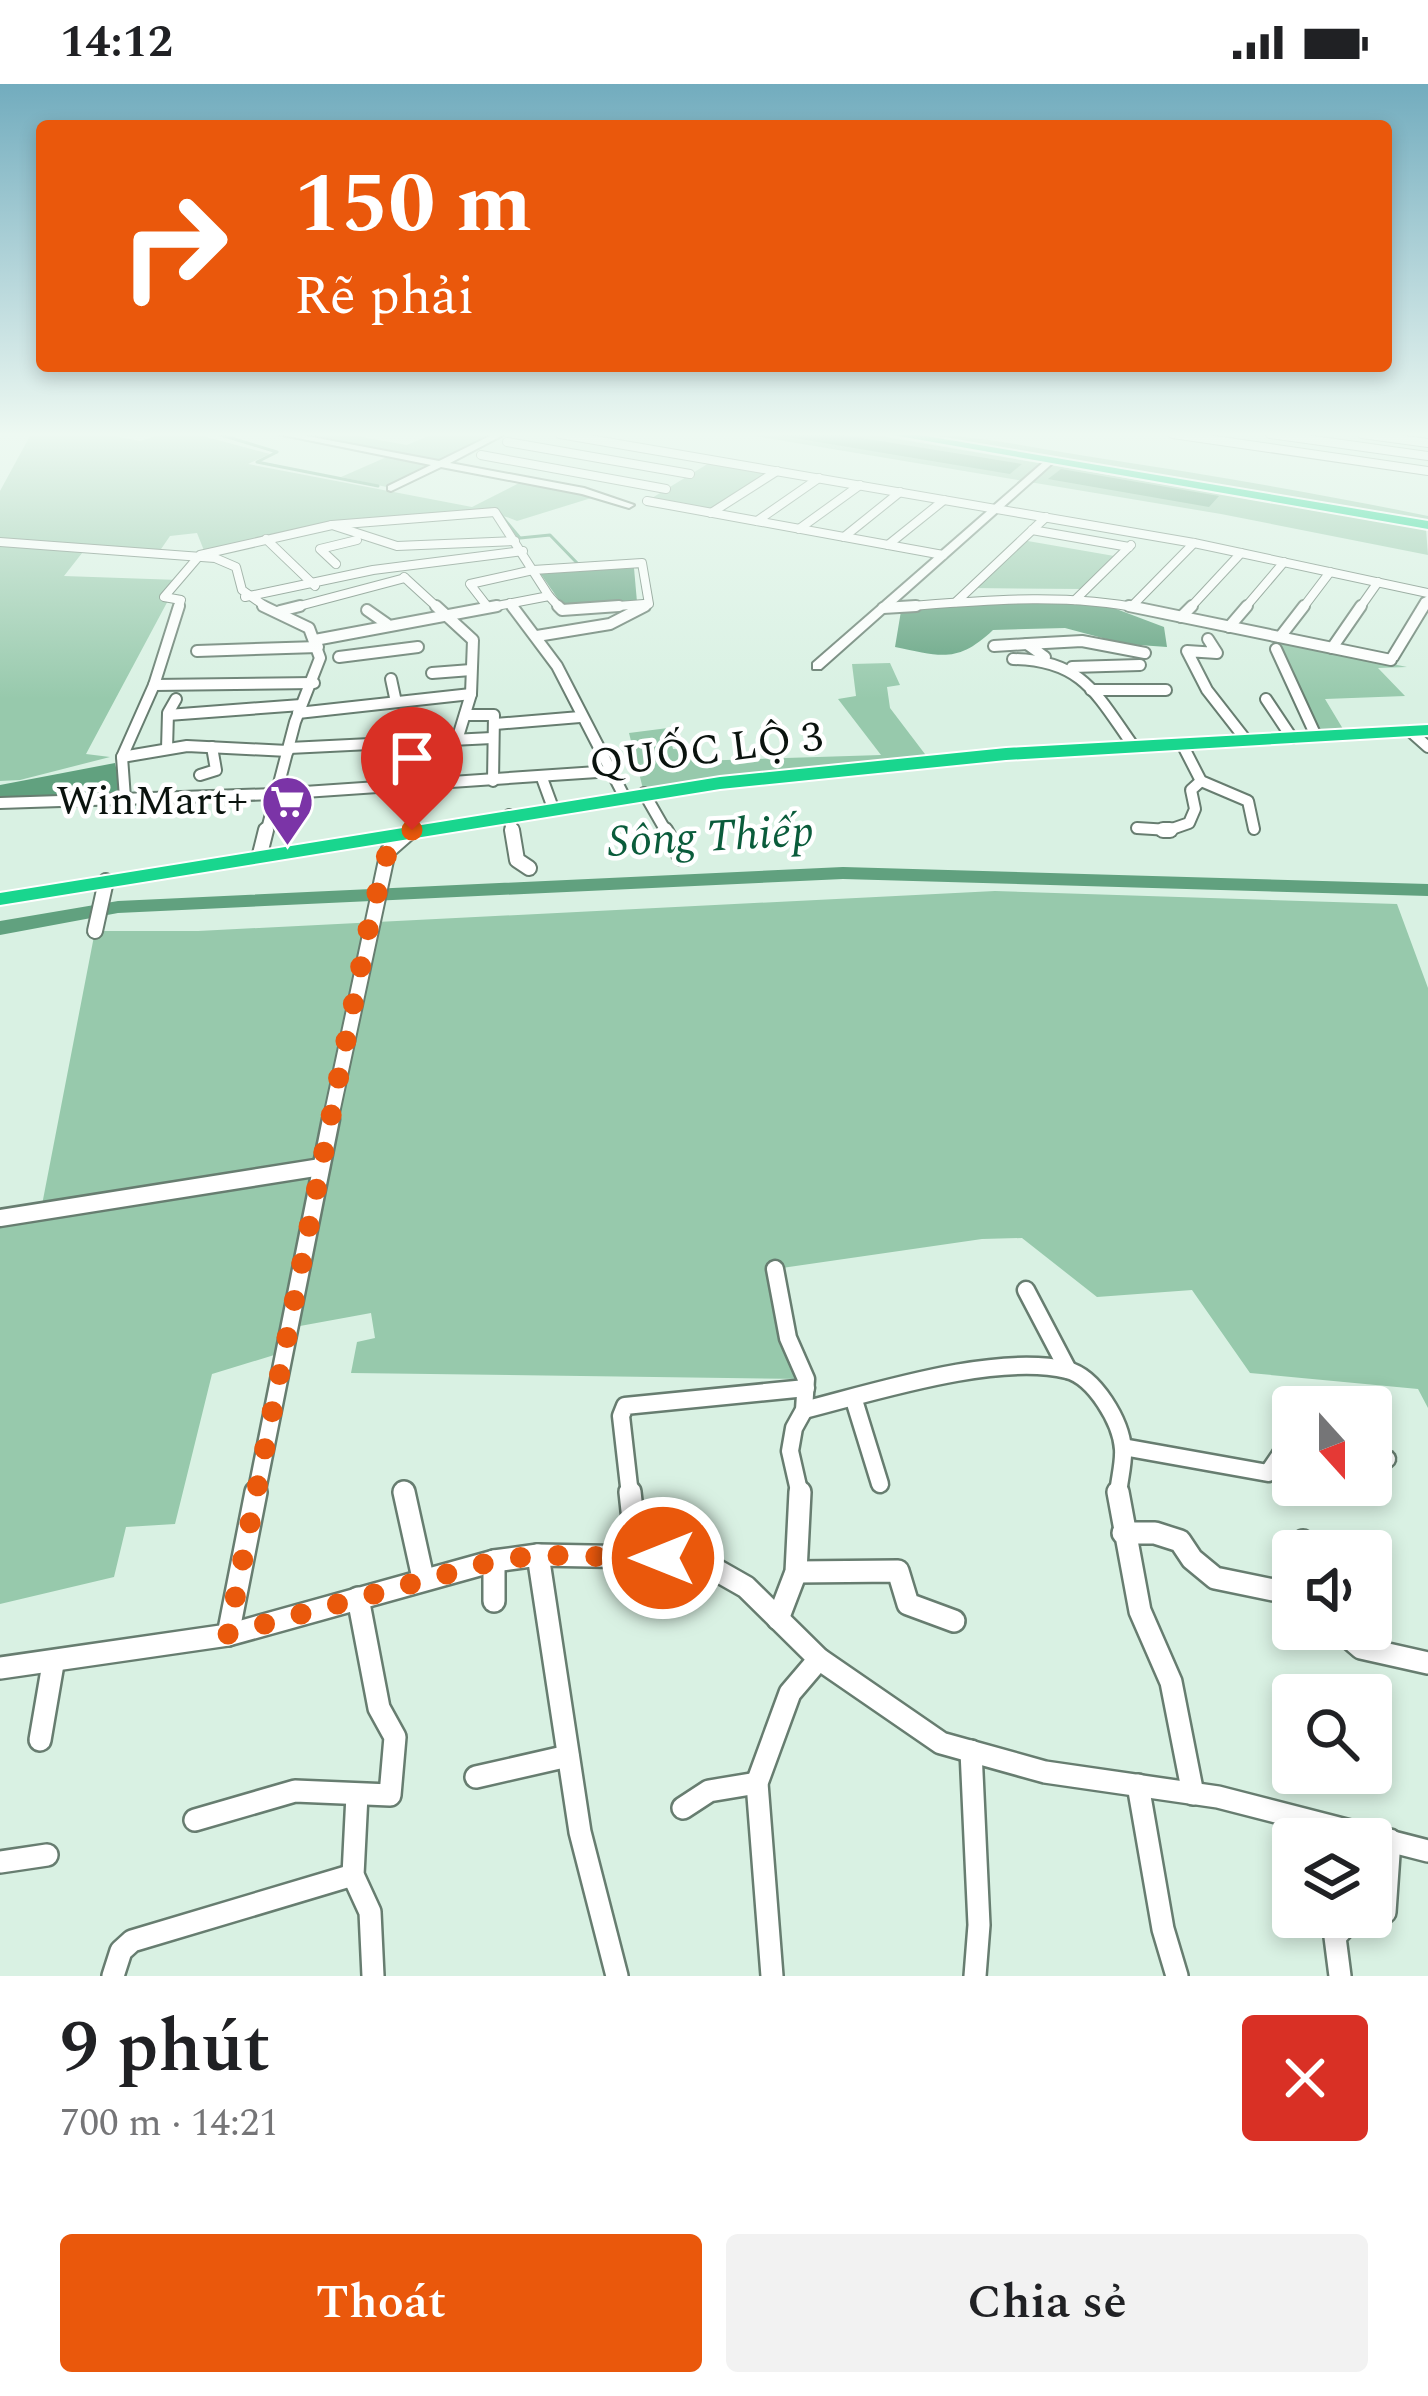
<!DOCTYPE html>
<html lang="vi">
<head>
<meta charset="utf-8">
<style>
	:root { --surface:#fff; --page:#f2f2f2; --text:#202124; --muted:#757577; --accent:#ea580c }
	body { margin:0; font-family:Spectral,serif; background:var(--page); color:var(--text); height:100vh; display:flex; flex-direction:column; font-size:45px; white-space:nowrap }
	* { box-sizing:border-box; margin:0 }
	p { font-size:39px; color:var(--muted) }
	.icon { flex:none; width:66px; height:66px; fill:none; stroke:currentColor; stroke-width:2; stroke-linecap:round; stroke-linejoin:round }
	.map { position:relative; height:1892px; overflow:hidden }
	.side { display:flex; flex-direction:column; background:var(--surface); flex:1 }
	.side>* { flex:none }
	.top-card { position:absolute; left:36px; top:36px; width:1356px; height:252px; border-radius:12px; box-shadow:0 6px 18px #0003; background:#ea580c; color:#fff; overflow:hidden }
	.needle { width:78px; rotate:159deg }
	.buttons { position:absolute; left:1272px; top:1302px; display:grid; gap:24px }
	.buttons a { display:grid; place-items:center; width:120px; height:120px; border-radius:12px; background:var(--surface); box-shadow:0 6px 18px #0003; font-size:60px }
	.pin { position:absolute; display:grid; place-items:center; width:102px; height:102px; color:#fff; margin:-123px -51px; border-radius:50% 50% 50% 0; rotate:-45deg; box-shadow:0 0 12px #0007 }
	.pin .icon { rotate:45deg }
	.me { position:absolute; width:132px; margin:-66px; rotate:270deg; stroke-linejoin:round; filter:drop-shadow(0 0 9px #0008) }
	.turn { display:flex; align-items:center; gap:42px; height:252px; padding:0 60px; font-size:54px }
	.turn .icon { width:156px; height:156px; stroke-width:2.5 }
	.turn b { display:block; font-size:84px; line-height:102px }
	.round { display:grid; place-items:center; flex:none; width:126px; height:126px; border-radius:12px; background:var(--page) }
	.headline { display:flex; align-items:center; justify-content:space-between; height:204px; padding:0 60px }
	h1 { font-size:72px; font-weight:600; line-height:90px }
	.cta { display:flex; gap:24px; margin-top:auto; padding:24px 60px }
	.cta a { flex:1; height:138px; border-radius:12px; background:var(--accent); color:#fff; font-size:48px; font-weight:600; line-height:138px; text-align:center }
	.cta a+a { background:var(--page); color:var(--text) }
	.status { display:flex; justify-content:space-between; align-items:center; height:84px; padding:0 60px; background:var(--surface); direction:ltr }
	.status svg { height:33px; fill:currentColor }
	.map>svg:first-child { display:block }
	.green { fill:#97c9ac }
	.water { fill:#61a17f }
	.lines { fill:none; stroke-linecap:round; stroke-linejoin:round }
	.stream { stroke:#61a17f; stroke-width:3 }
	.river { fill:#61a17f; fill-rule:evenodd }
	.street-far4-casing { stroke:#677d70; stroke-width:10 }
	.street-far3-casing { stroke:#677d70; stroke-width:14 }
	.street-far2-casing { stroke:#677d70; stroke-width:18 }
	.street-far1-casing { stroke:#677d70; stroke-width:21 }
	.street-casing { stroke:#677d70; stroke-width:26 }
	.secondary-casing { stroke:#677d70; stroke-width:4 }
	.highway-casing { stroke:#fff; stroke-width:4 }
	.street-far4 { stroke:#fff; stroke-width:8 }
	.street-far3 { stroke:#fff; stroke-width:10 }
	.street-far2 { stroke:#fff; stroke-width:14 }
	.street-far1 { stroke:#fff; stroke-width:16 }
	.street { stroke:#fff; stroke-width:21 }
	.secondary { fill:#fff; fill-rule:evenodd }
	.highway { fill:#19d68e; fill-rule:evenodd }
	.route { stroke:#ea580c; stroke-width:21; stroke-dasharray:0 37.8 }
	.labels { text-anchor:middle; dominant-baseline:central; stroke-width:9; stroke-linejoin:round; paint-order:stroke }
	.street-label { font-size:42px; fill:#0a130e; stroke:#fff }
	.poi-label { font-size:42px; fill:#0a130e; stroke:#fff; text-anchor:end }
	.water-label { font-size:45px; font-style:italic; fill:#0a5c3b; stroke:#fff }
</style>
</head>
<body>
<div class="status"><b>14:12</b><svg viewBox="0 0 49 12"><path d="M0 12V9h3v3zM5 12V6h3v6zM10 12V3h3v9zM15 12V0h3v12zM26 1h20v11H26zM47 4h2v5h-2z"/></svg></div>
<div class="map">
<svg width="1428" height="1892" viewBox="0 0 1428 1892">
	<rect width="100%" height="100%" fill="#d9f1e3"/>
	<g class="green">
		<path d="M31,350H103L140,357L162,350H195L270,370L248,380L472,423L525,396L601,411L517,437C461,409 271,456 205,469L197,449L170,452L159,468L86,464L64,492L179,496L86,670L110,673L20,696L0,697V407Z"/>
		<polygon points="282,350 345,350 407,361 433,350 501,350 391,404 341,393 389,372"/>
		<polygon points="743,350 868,350 1426,445 1428,471 1221,430"/>
		<path d="M909,350C970,350 1031,363 1092,373C1204,390 1317,409 1428,432V437Z"/>
		<polygon points="714,376 777,387 711,429 647,417"/>
		<polygon points="1022,456 1120,473 1085,505 971,504"/>
		<polygon points="1278,556 1407,583 1378,584 1405,612 1325,615 1346,650 1316,652"/>
		<polygon points="890,579 900,601 887,603 890,624 931,678 644,709 629,649 668,644 673,665 695,666 696,677 881,671 838,615 856,612 852,580"/>
		<polygon points="995,807 1397,820 1428,904 1428,1324 1418,1305 1250,1289 1192,1206 1097,1213 1022,1154 982,1155 775,1185 806,1295 351,1289 357,1258 375,1254 371,1229 289,1244 284,1268 212,1290 175,1440 126,1443 114,1493 0,1520 0,1134 41,1126 95,847 198,847"/>
	</g>
	<g class="water">
		<polygon points="837,350 1022,380 1010,390 776,351"/>
		<polygon points="1061,385 1219,412 1209,423 1048,395"/>
		<polygon points="634,484 637,518 563,522 540,489"/>
		<path d="M995,518L1103,520L1164,543L1167,563L1125,560L1065,544L993,546C957,580 941,572 895,563L901,527Z"/>
		<polygon points="115,679 122,710 0,716 0,701"/>
	</g>
	<g class="lines">
		<g class="stream">
			<polyline points="218,350 277,368 257,378 378,402"/>
			<polyline points="500,430 520,454 550,451 579,481"/>
		</g>
		<polygon class="river" points="843,783 1428,800 1428,812 843,795 118,829 0,851 0,837 118,817"/>
		<defs>
			<g id="street-far4">
				<polyline points="560,350 1194,459 1428,509"/>
				<polyline points="1173,350 1428,387"/>
				<polyline points="1270,350 1428,372"/>
				<polyline points="1362,350 1428,359"/>
				<polyline points="507,358 690,390"/>
				<polyline points="481,371 666,405"/>
				<polyline points="647,417 943,471"/>
				<polyline points="711,429 777,387"/>
				<polyline points="757,437 819,394"/>
				<polyline points="332,441 495,428 549,512"/>
				<polyline points="799,445 860,401"/>
				<polyline points="1032,446 1129,463"/>
				<polyline points="844,453 900,408"/>
				<polyline points="266,455 315,502"/>
				<polyline points="0,458 215,474 236,483 242,506 269,525"/>
				<polyline points="888,461 944,416"/>
				<polyline points="336,480 320,465 357,456"/>
				<polyline points="404,493 439,525"/>
				<polyline points="245,513 373,486 523,467"/>
				<polyline points="1075,516 1131,461"/>
				<polyline points="956,518 1046,433"/>
				<polyline points="510,519 514,525"/>
				<polyline points="487,522 470,500 533,486 642,479 649,520 640,525"/>
				<polyline points="1132,522 1194,459"/>
				<path d="M883,524C970,518 1058,507 1144,525"/>
				<polyline points="178,525 181,516 164,513 200,471 332,441 397,462 515,457"/>
				<polyline points="288,525 405,494"/>
				<polyline points="481,525 549,512 561,525"/>
				<polyline points="578,525 644,520"/>
				<polyline points="1189,525 1241,469"/>
				<polyline points="1244,525 1284,478"/>
				<polyline points="1302,525 1330,488"/>
				<polyline points="1359,525 1378,498"/>
			</g>
			<g id="street-far3">
				<polyline points="263,522 309,544 320,574 295,638 266,749"/>
				<polyline points="436,522 473,556 471,610 457,656"/>
				<polyline points="512,522 557,582 624,712"/>
				<polyline points="558,522 562,526 619,522"/>
				<polyline points="1129,522 1391,576"/>
				<polyline points="883,524 916,522"/>
				<polyline points="367,526 387,540"/>
				<polyline points="280,527 300,522"/>
				<polyline points="1181,533 1192,522"/>
				<polyline points="1229,543 1247,522"/>
				<polyline points="537,552 610,540 645,522"/>
				<polyline points="1280,553 1304,522"/>
				<polyline points="1208,555 1217,569 1187,567 1207,606 1246,656"/>
				<polyline points="315,556 497,522"/>
				<polyline points="994,562 1027,560"/>
				<polyline points="1332,564 1361,522"/>
				<polyline points="1276,565 1316,652"/>
				<polyline points="197,567 318,563"/>
				<polyline points="339,573 418,563"/>
				<polyline points="1045,573 1027,560 1082,557 1145,569"/>
				<path d="M1013,575C1083,576 1097,611 1134,663"/>
				<polyline points="1072,583 1140,581"/>
				<polyline points="432,589 471,586"/>
				<polyline points="391,595 396,618"/>
				<polyline points="154,601 314,599"/>
				<polyline points="1091,606 1166,606"/>
				<polyline points="1266,615 1292,654"/>
				<polyline points="298,629 471,610"/>
				<polyline points="168,631 301,621"/>
				<polyline points="465,631 494,631 493,697"/>
				<polyline points="495,640 580,633"/>
				<polyline points="1410,647 1428,663"/>
				<polyline points="1182,660 1201,697 1248,717 1254,745"/>
				<polyline points="289,664 492,654"/>
				<polyline points="167,665 168,629 176,615"/>
				<polyline points="122,673 187,662 288,667"/>
				<polyline points="200,691 216,686 212,663"/>
				<polyline points="542,694 553,724"/>
				<polyline points="644,709 667,749"/>
				<polyline points="125,714 122,673 154,601 179,522"/>
				<polyline points="0,719 275,710 612,687"/>
				<polyline points="509,731 512,749"/>
				<polyline points="1137,744 1169,746 1189,739 1195,725 1191,706 1201,697"/>
			</g>
			<g id="street-far2">
				<polyline points="512,746 517,776 529,784"/>
				<polyline points="665,746 681,774"/>
				<polyline points="1163,746 1170,746"/>
				<polyline points="260,770 266,746"/>
				<polyline points="95,847 106,797"/>
				<polyline points="330,1038 388,767 412,746"/>
			</g>
			<g id="street-far1">
				<polyline points="0,1134 321,1083"/>
				<polyline points="775,1185 788,1254 806,1295 804,1326 794,1344 790,1367 800,1411"/>
				<polyline points="1026,1206 1068,1286"/>
				<polyline points="854,1316 880,1400"/>
				<path d="M804,1326C875,1308 996,1269 1067,1286C1095,1293 1121,1338 1123,1365C1124,1380 1119,1396 1118,1411"/>
				<polyline points="1123,1363 1268,1389 1287,1361 1293,1362"/>
				<polyline points="1371,1371 1387,1375"/>
				<polyline points="404,1406 405,1411"/>
				<polyline points="256,1411 331,1035"/>
				<polyline points="630,1411 621,1332 625,1322 806,1304"/>
			</g>
			<g id="street">
				<polyline points="404,1408 423,1494"/>
				<polyline points="630,1408 635,1454 632,1474"/>
				<polyline points="1118,1408 1140,1527 1171,1598 1193,1710"/>
				<polyline points="1123,1449 1155,1449 1180,1457 1192,1475 1215,1494 1293,1510"/>
				<polyline points="1303,1457 1305,1467"/>
				<polyline points="538,1471 580,1748 617,1892"/>
				<polyline points="494,1477 494,1517"/>
				<polyline points="796,1488 898,1487 908,1520 954,1537"/>
				<polyline points="778,1535 796,1488 800,1408"/>
				<polyline points="1339,1545 1361,1564 1428,1579"/>
				<polyline points="228,1551 256,1408"/>
				<polyline points="0,1584 228,1551 494,1477 538,1471 695,1474 746,1503 819,1575 941,1659 1045,1688 1218,1713 1428,1767"/>
				<polyline points="40,1656 53,1580"/>
				<polyline points="971,1667 979,1841 975,1892"/>
				<polyline points="476,1693 568,1672"/>
				<polyline points="1138,1701 1163,1845 1177,1892"/>
				<polyline points="357,1711 353,1791 370,1828 373,1892"/>
				<polyline points="683,1724 709,1707 757,1699"/>
				<polyline points="195,1736 295,1707 390,1711 395,1653 379,1624 358,1514"/>
				<polyline points="0,1778 47,1771"/>
				<polyline points="1371,1832 1385,1828 1390,1756"/>
				<polyline points="113,1892 121,1867 132,1857 353,1791"/>
				<polyline points="772,1892 757,1699 790,1609 819,1575"/>
				<polyline points="1340,1892 1335,1853 1348,1839 1369,1833"/>
			</g>
			<g id="secondary">
				<polygon points="278,350 296,350 439,377 494,350 505,350 450,379 584,404 634,421 629,424 582,410 441,383 391,407 388,406 388,402 431,381"/>
				<polygon points="1047,375 1055,377 821,585 813,585 813,579"/>
				<polygon points="1428,512 1428,525 1397,576 1387,579 1385,576 1422,515"/>
			</g>
			<g id="highway">
				<polygon points="887,350 914,350 1428,437 1428,445"/>
				<polygon points="1428,641 1428,651 1006,676 720,705 0,821 0,809 720,693 1006,664"/>
			</g>
		</defs>
		<use href="#street-far4" class="street-far4-casing"/>
		<use href="#street-far3" class="street-far3-casing"/>
		<use href="#street-far2" class="street-far2-casing"/>
		<use href="#street-far1" class="street-far1-casing"/>
		<use href="#street" class="street-casing"/>
		<use href="#secondary" class="secondary-casing"/>
		<use href="#highway" class="highway-casing"/>
		<use href="#street-far4" class="street-far4"/>
		<use href="#street-far3" class="street-far3"/>
		<use href="#street-far2" class="street-far2"/>
		<use href="#street-far1" class="street-far1"/>
		<use href="#street" class="street"/>
		<use href="#secondary" class="secondary"/>
		<use href="#highway" class="highway"/>
	</g>
	<linearGradient id="sky" x2="0" y2="1"><stop stop-color="#72acbe"/><stop offset="0.57" stop-color="#eef9f2"/><stop offset="1" stop-color="#eef9f2" stop-opacity="0"/></linearGradient>
	<rect width="1428" height="615" fill="url(#sky)"/>
	<g class="lines">
		<polyline class="route" points="412,746 388,766 370,836 228,1550 494,1477 538,1471 663,1474"/>
	</g>
	<defs>
		<symbol id="supermarket-pin" viewBox="-11 -11 22 30"><path d="M0 17L-7.5 6A9.5 9.5 0 1 1 7.5 6Z" fill="#7b34a7" stroke="#fff"/><path d="M-6-5.5h2.5l.6 2H6L4.5 2H-2.5L-4.4-4H-6ZM-1.5 3.2a1.3 1.3 0 1 0 .1 0ZM3 3.2a1.3 1.3 0 1 0 .1 0Z" fill="#fff"/></symbol>
	</defs>
	<g fill-rule="evenodd">
		<use href="#supermarket-pin" x="258" y="688" width="59" height="81"/>
	</g>
	<g class="labels">
		<g class="street-label">
			<text transform="translate(706 667) rotate(-7)">QUỐC LỘ 3</text>
		</g>
		<g class="poi-label">
			<text x="248" y="717">WinMart+</text>
		</g>
		<g class="water-label">
			<text transform="translate(711 753) rotate(-3)">Sông Thiếp</text>
		</g>
	</g>
</svg>
<div class="buttons">
<a><svg class="needle" viewBox="-14 -14 28 28"><path d="M0-13l5 13h-10z" fill="#e53935"/><path d="M0 13l5-13h-10z" fill="#757577"/></svg></a>
<a><svg class="icon" aria-label="sound" viewBox="0 0 24 24"><path d="M4 9h4l5-4v14l-5-4H4zM17 9q2 3 0 6"/></svg></a>
<a><svg class="icon" aria-label="search" viewBox="0 0 24 24"><circle cx="10" cy="10" r="6"/><path d="M15 15l6 6"/></svg></a>
<a><svg class="icon" aria-label="layers" viewBox="0 0 24 24"><path d="M12 4l9 5-9 5-9-5zM3 14l9 5 9-5"/></svg></a>
</div>
<div class="pin" style="left:412px;top:746px;background:#d93025"><svg class="icon" aria-label="arrive" viewBox="0 0 24 24"><path d="M6 21V4h12l-3 4 3 4H6"/></svg></div>
<svg class="me" style="left:663px;top:1474px" viewBox="-20 -20 40 40"><circle r="17" fill="#ea580c" stroke="#fff" stroke-width="3"/><path d="M0-11L8 9 0 5-8 9z" fill="#fff"/></svg>
<div class="top-card">
<div class="turn"><svg class="icon" aria-label="right" viewBox="0 0 24 24"><path d="M7 20v-9h11M14 6l5 5-5 5"/></svg><div><b>150 m</b>Rẽ phải</div></div>
</div>
</div>
<section class="side">
<div class="headline"><div><h1>9 phút</h1><p>700 m · 14:21</p></div><a class="round" style="background:#d93025;color:#fff"><svg class="icon" aria-label="close" viewBox="0 0 24 24"><path d="M6 6l12 12M18 6L6 18"/></svg></a></div>
<div class="cta"><a>Thoát</a><a>Chia sẻ</a></div>
</section>
</body>
</html>
